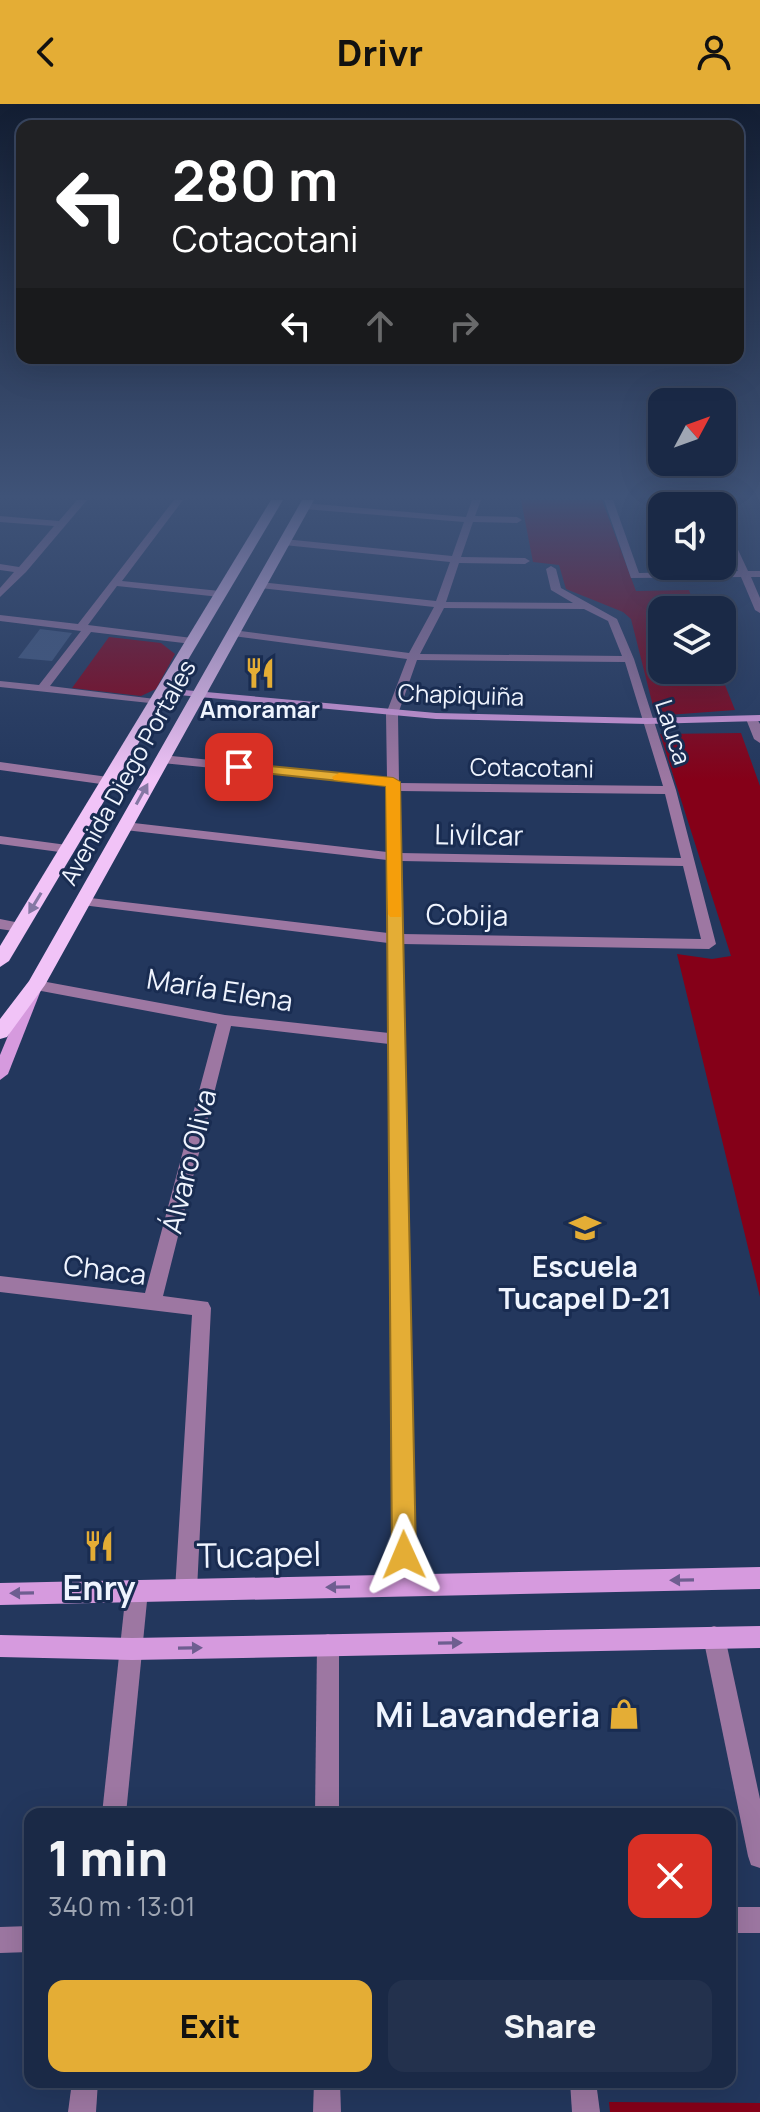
<!DOCTYPE html>
<html lang="en">
<head>
<meta charset="utf-8">
<style>
	:root { --surface:#1a2946; --page:#23314d; --text:#f1f3f6; --muted:#9fa6b3; --line:#38455f; --accent:#e4ad35 }
	body { margin:0; font-family:Manrope,sans-serif; background:var(--page); color:var(--text); height:100vh; display:flex; flex-direction:column; font-size:30px; white-space:nowrap }
	* { box-sizing:border-box; margin:0 }
	p { font-size:26px; color:var(--muted) }
	.icon { flex:none; width:44px; height:44px; fill:none; stroke:currentColor; stroke-width:2; stroke-linecap:round; stroke-linejoin:round }
	.map { position:relative; flex:1; overflow:hidden }
	.sheet { position:absolute; left:24px; top:1704px; width:712px; height:280px; display:flex; flex-direction:column; background:var(--surface); border-radius:16px; box-shadow:0 8px 32px #0002,0 0 0 2px var(--line) }
	.sheet>* { flex:none }
	.guide { position:absolute; left:16px; top:16px; width:728px; height:244px; border-radius:16px; box-shadow:0 8px 32px #0002,0 0 0 2px var(--line); background:#202124; color:#fff; overflow:hidden }
	.needle { width:52px; rotate:49deg }
	.tools { position:absolute; left:648px; top:284px; display:grid; gap:16px }
	.tools a { display:grid; place-items:center; width:88px; height:88px; border-radius:16px; background:var(--surface); box-shadow:0 8px 32px #0002,0 0 0 2px var(--line); font-size:40px }
	.pin { position:absolute; display:grid; place-items:center; width:68px; height:68px; color:#fff; margin:-34px; border-radius:16px; box-shadow:0 4px 12px #0006 }
	.me { position:absolute; width:88px; margin:-44px; rotate:359deg; stroke-linejoin:round; filter:drop-shadow(0 0 6px #0008) }
	.turn { display:flex; align-items:center; gap:28px; height:168px; padding:0 24px; font-size:36px }
	.turn .icon { width:104px; height:104px; stroke-width:2.5 }
	.turn b { display:block; font-size:56px; line-height:68px }
	.lanes { display:flex; align-items:center; height:76px; padding:0 24px; background:#0003; justify-content:center; gap:40px; direction:ltr }
	.lanes .off { opacity:.35 }
	.round { display:grid; place-items:center; flex:none; width:84px; height:84px; border-radius:16px; background:var(--page) }
	.summary { display:flex; align-items:center; justify-content:space-between; height:136px; padding:0 24px }
	h1 { font-size:48px; font-weight:800; line-height:60px }
	.action { display:flex; gap:16px; margin-top:auto; padding:16px 24px }
	.action a { flex:1; height:92px; border-radius:16px; background:var(--accent); color:#111; font-size:32px; font-weight:800; line-height:92px; text-align:center }
	.action a+a { background:var(--page); color:var(--text) }
	header { display:flex; justify-content:space-between; align-items:center; height:104px; padding:0 24px; background:var(--accent); color:#111; font-size:36px; font-weight:800 }
	.map>svg:first-child { display:block }
	.green { fill:#850018 }
	.building { fill:#425881 }
	.lines { fill:none; stroke-linecap:round; stroke-linejoin:round }
	.street { fill:#9d77a2; fill-rule:evenodd }
	.secondary { fill:#d69ade; fill-rule:evenodd }
	.primary { fill:#f1c3f7; fill-rule:evenodd }
	.oneway { fill:#8578a4 }
	.oneway2 { fill:#6e5e90 }
	.route { fill:#e4ad35; stroke:#947022; stroke-width:2 }
	.slow { fill:#f59e0b }
	.labels { text-anchor:middle; dominant-baseline:central; stroke-width:6; stroke-linejoin:round; paint-order:stroke }
	.far-street-label { font-size:24px; fill:#eff4fe; stroke:#192c51 }
	.far-poi-label { font-size:24px; font-weight:bold; fill:#eff4fe; stroke:#192c51 }
	.street-label { font-size:28px; fill:#eff4fe; stroke:#192c51 }
	.poi-label { font-size:28px; font-weight:bold; fill:#eff4fe; stroke:#192c51 }
	.near-street-label { font-size:34px; fill:#eff4fe; stroke:#192c51 }
	.near-poi-label { font-size:34px; font-weight:bold; fill:#eff4fe; stroke:#192c51 }
</style>
</head>
<body>
<header><svg class="icon" aria-label="back" viewBox="0 0 24 24"><path d="M15 5l-7 7 7 7"/></svg>Drivr<svg class="icon" aria-label="person" viewBox="0 0 24 24"><circle cx="12" cy="8" r="4"/><path d="M4 21q1-7 8-7t8 7"/></svg></header>
<div class="map">
<svg width="760" height="2008" viewBox="0 0 760 2008">
	<rect width="100%" height="100%" fill="#23375d"/>
	<g class="green">
		<polygon points="521,396 602,396 636,487 689,486 696,506 662,506 662,566 719,566 735,606 668,611 654,606 631,515 623,508 566,485 559,461 533,458"/>
		<polygon points="109,533 161,539 175,550 156,585 141,592 72,584"/>
		<polygon points="741,629 760,682 760,1193 677,850 712,855 731,852 660,630"/>
		<polygon points="609,1998 760,1999 760,2008 610,2008"/>
	</g>
	<polygon class="building" points="40,525 72,529 52,557 18,554"/>
	<g class="lines">
		<g class="street">
			<polygon points="77,396 87,396 26,468 0,493 0,484 14,468 0,466 0,460 19,463 54,422 0,418 0,412 59,417"/>
			<polygon points="174,396 183,396 122,477 220,487 225,490 220,493 117,482 88,521 192,534 197,537 192,540 91,528 50,582 155,595 161,598 159,600 0,583 0,577 39,581 81,527 0,517 0,511 78,520"/>
			<path d="M472,396H481L475,412L517,413L522,416L517,419L473,418L461,453L525,454L530,457L525,460L459,459L446,498L573,499L551,486L546,465L551,462L556,465L561,484L617,515L634,555L676,686L716,840L709,845L402,840L415,1481L412,1489L404,1492L396,1489L393,1481L389,940L231,922L163,1192L208,1198L211,1204L197,1486L194,1494L186,1497L178,1494L175,1486L192,1211L0,1188V1172L145,1189L217,920L36,886L29,881L36,876L225,911L389,929L388,839L82,801L75,797L82,793L388,829L387,756L125,726L119,722L125,718L387,748V681L162,659L156,655L162,651L387,674L386,610L407,555L233,532L228,529L233,526L409,549L434,503L260,484L255,481L260,478L436,497L450,458L284,441L279,438L284,435L452,452L464,418L304,405L299,402L304,399L466,413ZM444,504L584,505L608,517L622,552L420,550ZM417,556L625,558L663,682L399,679L398,610ZM399,687L665,690L681,754L400,749ZM401,757L683,762L701,835L402,830Z"/>
			<polygon points="604,396 613,396 639,469 738,467 722,431 722,417 725,418 748,467 760,467 760,473 751,473 760,494 760,509 755,506 741,473 631,474"/>
			<polygon points="706,396 715,396 719,402 709,402"/>
			<polygon points="752,612 756,613 760,620 760,639 754,635 746,615"/>
			<polygon points="0,658 108,673 114,677 108,681 0,666"/>
			<polygon points="0,732 67,741 74,745 67,749 0,740"/>
			<polygon points="0,815 25,820 27,823 20,828 0,825"/>
			<polygon points="137,1476 145,1479 148,1487 126,1710 102,1710 126,1487 129,1479"/>
			<polygon points="714,1522 722,1525 725,1533 760,1695 760,1764 751,1761 748,1752 703,1533 706,1525"/>
			<polygon points="328,1530 336,1533 339,1541 339,1710 315,1710 317,1541 320,1533"/>
			<rect x="730" y="1803" width="30" height="26"/>
			<polygon points="30,1822 30,1848 0,1849 0,1823"/>
			<polygon points="72,1978 98,1978 96,2008 68,2008"/>
			<polygon points="314,1978 340,1978 341,2008 313,2008"/>
			<polygon points="570,1978 596,1978 600,2008 572,2008"/>
		</g>
		<g class="secondary">
			<polygon points="162,584 436,609 647,614 760,611 760,617 647,620 436,615 158,589 156,587"/>
			<polygon points="34,881 41,886 8,970 0,976 0,951 27,886"/>
			<polygon points="760,1463 760,1485 0,1501 0,1479"/>
			<polygon points="760,1522 760,1544 132,1556 0,1553 0,1531 132,1534"/>
		</g>
		<g class="primary">
			<polygon points="271,396 283,396 9,857 0,863 0,842"/>
			<polygon points="302,396 314,396 45,881 7,933 0,935 0,915 29,877"/>
		</g>
	</g>
	<defs><path id="oneway-solid" d="M-6-.8H1V-3.2L6.5 0L1 3.2V.8H-6Z" transform="scale(2)"/></defs>
	<g class="oneway">
		<use href="#oneway-solid" transform="translate(142 690) rotate(-61)"/>
		<use href="#oneway-solid" transform="translate(35 799) rotate(121)"/>
	</g>
	<g class="oneway2">
		<use href="#oneway-solid" transform="translate(682 1476) rotate(179)"/>
		<use href="#oneway-solid" transform="translate(338 1483) rotate(179)"/>
		<use href="#oneway-solid" transform="translate(22 1489) rotate(179)"/>
		<use href="#oneway-solid" transform="translate(450 1539) rotate(-1)"/>
		<use href="#oneway-solid" transform="translate(190 1544) rotate(-1)"/>
	</g>
	<linearGradient id="sky" x2="0" y2="1"><stop stop-color="#131e33"/><stop offset="0.58" stop-color="#3f5378"/><stop offset="1" stop-color="#3f5378" stop-opacity="0"/></linearGradient>
	<rect width="760" height="677" fill="url(#sky)"/>
	<polygon class="route" points="239,659 393,674 400,678 416,1451 412,1459 404,1463 395,1459 392,1451 386,682 234,666 232,663"/>
	<polygon class="slow" points="339,669 393,674 400,678 401,813 390,813 388,810 386,682 334,676 332,673"/>
	<defs>
		<symbol id="restaurant-bare" viewBox="-9 -9 18 18"><path d="M-5-6h1v4h1v-4h1v4h1v-4h1v5L-1.5 .5V6h-2V.5L-5-1ZM5-6V6H3V1.5H1.5Q1.5-4 5-6Z" fill="#e4ad35" stroke="#192c51" stroke-width="2.5" paint-order="stroke"/></symbol>
		<symbol id="school-bare" viewBox="-9 -9 18 18"><path d="M0-5L7-2L0 1L-7-2ZM-4 1L0 2.5L4 1V4Q0 6-4 4Z" fill="#e4ad35" stroke="#192c51" stroke-width="2.5" paint-order="stroke"/></symbol>
		<symbol id="shop-bare" viewBox="-9 -9 18 18"><path d="M-5-2.5h2.3a2.7 3.5 0 0 1 5.4 0H5L5.5 6h-11ZM-1.5-2.5h3a1.5 2.3 0 0 0-3 0Z" fill="#e4ad35" stroke="#192c51" stroke-width="2.5" paint-order="stroke"/></symbol>
	</defs>
	<g fill-rule="evenodd">
		<use href="#restaurant-bare" x="238" y="547" width="44" height="44"/>
		<use href="#school-bare" x="563" y="1102" width="44" height="44"/>
		<use href="#restaurant-bare" x="77" y="1420" width="44" height="44"/>
		<use href="#shop-bare" x="602" y="1588" width="44" height="44"/>
	</g>
	<g class="labels">
		<g class="far-street-label">
			<text transform="translate(461 590) rotate(2)">Chapiquiña</text>
			<text transform="translate(674 628) rotate(72)">Lauca</text>
			<text transform="translate(532 663) rotate(1)">Cotacotani</text>
			<text transform="translate(127 668) rotate(-61)">Avenida Diego Portales</text>
		</g>
		<g class="far-poi-label">
			<text x="260" y="604">Amoramar</text>
		</g>
		<g class="street-label">
			<text transform="translate(479 730) rotate(1)">Livílcar</text>
			<text transform="translate(467 810) rotate(1)">Cobija</text>
			<text transform="translate(220 885) rotate(9)">María Elena</text>
			<text transform="translate(188 1057) rotate(-76)">Álvaro Oliva</text>
			<text transform="translate(105 1165) rotate(7)">Chaca</text>
		</g>
		<g class="poi-label">
			<text x="585" y="1162">Escuela<tspan x="585" dy="32">Tucapel D-21</tspan></text>
		</g>
		<g class="near-street-label">
			<text transform="translate(259 1450) rotate(-1)">Tucapel</text>
		</g>
		<g class="near-poi-label">
			<text x="99" y="1483">Enry</text>
			<text x="600" y="1610" text-anchor="end">Mi Lavanderia</text>
		</g>
	</g>
</svg>
<div class="tools">
<a><svg class="needle" viewBox="-14 -14 28 28"><path d="M0-13l5 13h-10z" fill="#e53935"/><path d="M0 13l5-13h-10z" fill="#9fa6b3"/></svg></a>
<a><svg class="icon" aria-label="sound" viewBox="0 0 24 24"><path d="M4 9h4l5-4v14l-5-4H4zM17 9q2 3 0 6"/></svg></a>
<a><svg class="icon" aria-label="layers" viewBox="0 0 24 24"><path d="M12 4l9 5-9 5-9-5zM3 14l9 5 9-5"/></svg></a>
</div>
<div class="pin" style="left:239px;top:663px;background:#d93025"><svg class="icon" aria-label="arrive" viewBox="0 0 24 24"><path d="M6 21V4h12l-3 4 3 4H6"/></svg></div>
<svg class="me" style="left:404px;top:1451px" viewBox="-20 -20 40 40"><path d="M0-17L14 15 0 8-14 15z" fill="#e4ad35" stroke="#fff" stroke-width="4"/></svg>
<div class="guide">
<div class="turn"><svg class="icon" aria-label="left" viewBox="0 0 24 24"><path d="M17 20v-9H6M10 6l-5 5 5 5"/></svg><div><b>280 m</b>Cotacotani</div></div>
<div class="lanes"><svg class="icon" aria-label="left" viewBox="0 0 24 24"><path d="M17 20v-9H6M10 6l-5 5 5 5"/></svg><svg class="icon off" aria-label="ahead" viewBox="0 0 24 24"><path d="M12 20V5M6 11l6-6 6 6"/></svg><svg class="icon off" aria-label="right" viewBox="0 0 24 24"><path d="M7 20v-9h11M14 6l5 5-5 5"/></svg></div>
</div>
<section class="sheet">
<div class="summary"><div><h1>1 min</h1><p>340 m · 13:01</p></div><a class="round" style="background:#d93025;color:#fff"><svg class="icon" aria-label="close" viewBox="0 0 24 24"><path d="M6 6l12 12M18 6L6 18"/></svg></a></div>
<div class="action"><a>Exit</a><a>Share</a></div>
</section>
</div>
</body>
</html>
